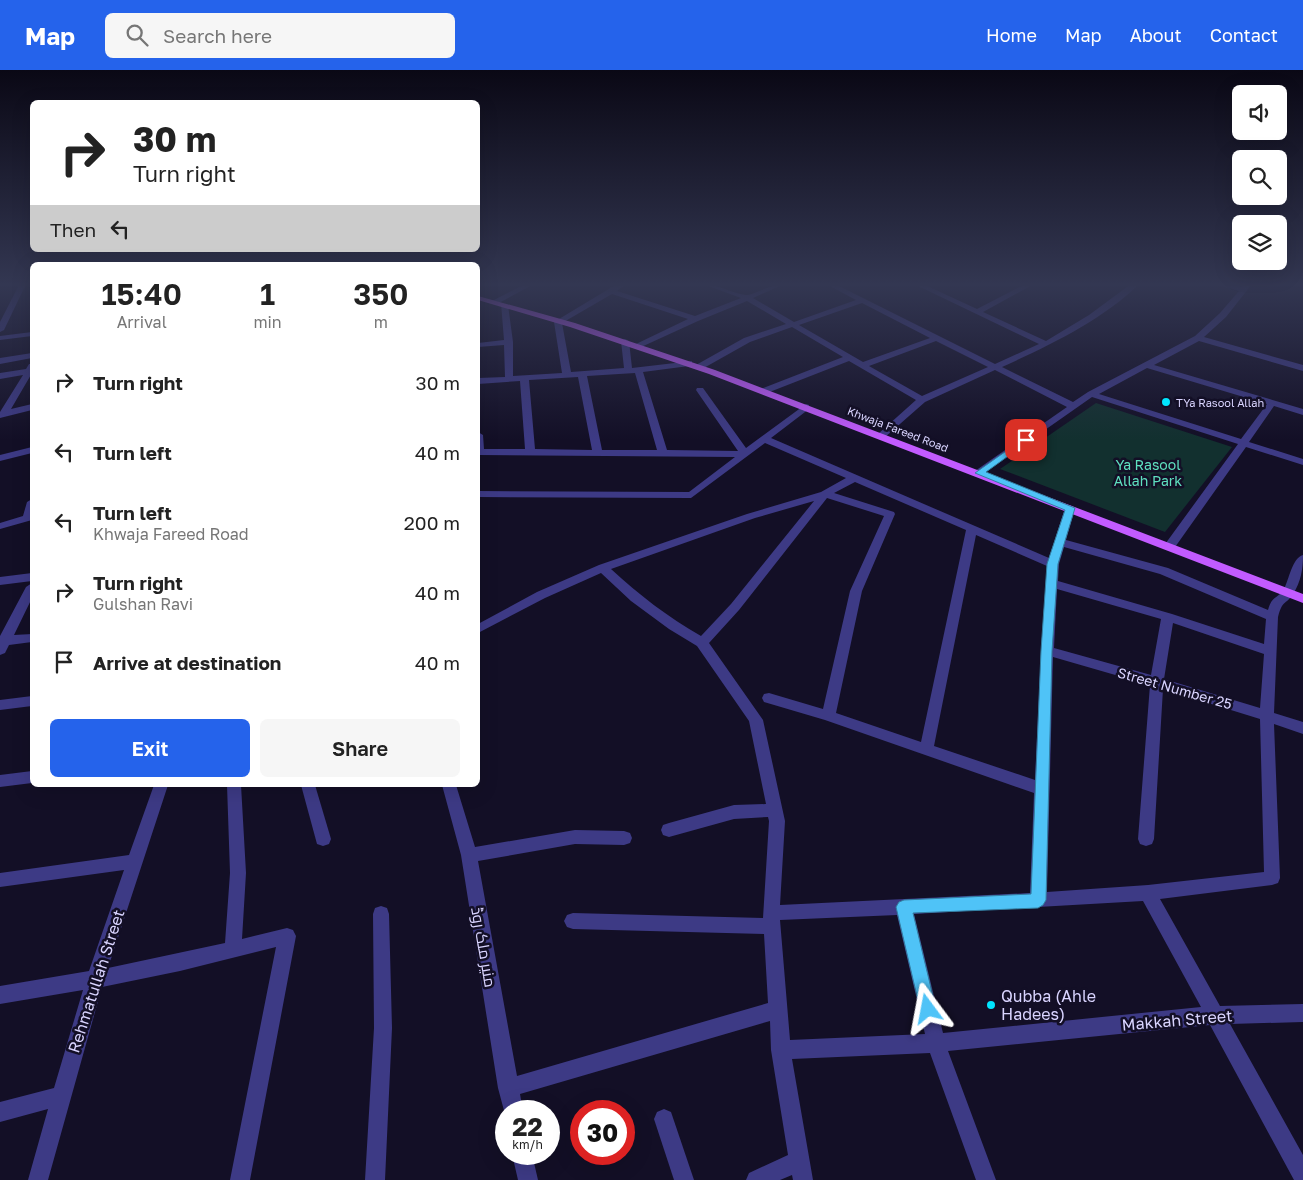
<!DOCTYPE html>
<html lang="en">
<head>
<meta charset="utf-8">
<style>
	:root { --surface:#fff; --page:#f6f6f6; --text:#222; --muted:#767676; --accent:#2563eb }
	body { margin:0; font-family:"Golos Text",Cairo,sans-serif; background:var(--page); color:var(--text); height:100vh; display:flex; flex-direction:column; font-size:19px; white-space:nowrap }
	* { box-sizing:border-box; margin:0 }
	p { font-size:16px; color:var(--muted) }
	.icon { flex:none; width:28px; height:28px; fill:none; stroke:currentColor; stroke-width:2; stroke-linecap:round; stroke-linejoin:round }
	.map { position:relative; flex:1; overflow:hidden }
	.drawer { position:absolute; left:30px; top:192px; width:450px; height:525px; display:flex; flex-direction:column; background:var(--surface); border-radius:8px; box-shadow:0 5px 20px #0002 }
	.drawer>* { flex:none }
	.banner { position:absolute; left:30px; top:30px; width:450px; height:152px; border-radius:8px; box-shadow:0 5px 20px #0002; background:#fff; color:var(--text); overflow:hidden }
	.buttons { position:absolute; left:1232px; top:15px; display:grid; gap:10px }
	.buttons a { display:grid; place-items:center; width:55px; height:55px; border-radius:8px; background:var(--surface); box-shadow:0 5px 20px #0002; font-size:25px }
	.speed { position:absolute; left:495px; top:1030px; display:flex; gap:10px; font-size:25px; font-weight:700; text-align:center }
	.speed>* { display:grid; place-content:center; width:65px; height:65px; border-radius:50%; background:var(--surface); box-shadow:0 5px 20px #0002; line-height:1 }
	.speed small { font-size:12px; font-weight:400 }
	.speed .limit { border:8px solid #d22; background:#fff; color:#111 }
	.pin { position:absolute; display:grid; place-items:center; width:42px; height:42px; color:#fff; margin:-21px; border-radius:10px; box-shadow:0 2px 8px #0006 }
	.me { position:absolute; width:55px; margin:-28px; rotate:347deg; stroke-linejoin:round; filter:drop-shadow(0 0 4px #0008) }
	.turn { display:flex; align-items:center; gap:18px; height:105px; padding:0 20px; font-size:22px }
	.turn .icon { width:65px; height:65px; stroke-width:2.5 }
	.turn b { display:block; font-size:35px; line-height:42px }
	.then { display:flex; align-items:center; height:48px; padding:0 20px; background:#0003; gap:10px; font-size:19px }
	.eta { display:flex; justify-content:space-evenly; align-items:center; height:85px; text-align:center }
	.eta b { font-size:30px; font-weight:600; line-height:35px }
	.primary-button { display:flex; gap:10px; margin-top:auto; padding:10px 20px }
	.primary-button a { flex:1; height:58px; border-radius:8px; background:var(--accent); color:#fff; font-size:20px; font-weight:600; line-height:58px; text-align:center }
	.primary-button a+a { background:var(--page); color:var(--text) }
	ul { padding:0; list-style:none }
	li { display:flex; align-items:center; gap:15px; height:70px; padding:0 20px }
	li div { flex:1 }
	li b { display:block; font-size:19px }
	li em { font-style:normal }
	header { display:flex; align-items:center; gap:30px; box-sizing:border-box; height:70px; padding:0 25px; background:var(--accent); color:#fff }
	header strong { font-size:24px }
	nav { display:flex; gap:28px; margin-inline-start:auto; font-size:18px }
	.search { width:350px; height:45px; background:var(--page); display:flex; align-items:center; gap:12px; box-sizing:border-box; padding:0 18px; border-radius:8px; color:var(--muted); font-size:19px }
	.map>svg:first-child { display:block }
	.green { fill:#12302f }
	.lines { fill:none; stroke-linecap:round; stroke-linejoin:round }
	.minor { fill:#3d3a85; fill-rule:evenodd }
	.major { fill:#c25bff; fill-rule:evenodd }
	.route { fill:#4fc3f7; stroke:#337fa1 }
	.poi-dot { fill:#00e5ff; stroke:#130f26; stroke-width:2 }
	.labels { text-anchor:middle; dominant-baseline:central; stroke-width:5; stroke-linejoin:round; paint-order:stroke }
	.far-poi-label { font-size:11px; fill:#d9d4ff; stroke:#130f26; text-anchor:start }
	.far-street-label { font-size:11px; fill:#d9d4ff; stroke:#130f26 }
	.park-label { font-size:14px; fill:#5fe0c0; stroke:#130f26 }
	.street-label { font-size:14px; fill:#d9d4ff; stroke:#130f26 }
	.near-street-label { font-size:16px; fill:#d9d4ff; stroke:#130f26 }
	.near-poi-label { font-size:16px; fill:#d9d4ff; stroke:#130f26; text-anchor:start }
</style>
</head>
<body>
<header>
<strong>Map</strong>
<div class="search"><svg class="icon" aria-label="search" viewBox="0 0 24 24"><circle cx="10" cy="10" r="6"/><path d="M15 15l6 6"/></svg>Search here</div>
<nav><a>Home</a><a>Map</a><a>About</a><a>Contact</a></nav>
</header>
<div class="map">
<svg width="1303" height="1110" viewBox="0 0 1303 1110">
	<rect width="100%" height="100%" fill="#130f26"/>
	<polygon class="green" points="1096,333 1232,377 1165,462 1000,399"/>
	<g class="lines">
		<g class="minor">
			<polygon points="26,214 4,260 0,262 0,252 19,215"/>
			<polygon points="525,214 534,214 497,234 490,232"/>
			<path d="M617,214H626L617,221L695,246L741,228L703,214C718,214 731,223 746,225C754,225 771,214 784,214L753,228L794,252L856,230L826,214H835L995,294L1039,274L914,214H923L977,239L1025,214H1034L983,242L1046,271L1089,245L1131,214H1139C1103,250 1048,276 1002,297L1073,332L1088,322L1195,266L1220,243L1239,221L1215,214H1229L1242,217L1245,214H1252L1226,247L1204,267L1303,295V301L1199,271L1154,295L1303,339V345L1274,336L1249,372L1303,389V395L1246,377L1173,480L1169,481L1163,477L1238,374L1092,327L979,406L975,405V401L1067,337L995,300L925,332L884,368L881,369L876,366L878,364L916,330L849,291L767,323H761V319L843,287L792,257L750,272L702,299H696V295L744,268L786,254L747,231L698,251L639,278L635,276L636,274L688,249L612,224L562,253L571,302L624,298L621,271L625,269L629,271L632,298L692,291V295L689,296L643,302L667,380L738,381L696,320L697,318H703L746,378L806,334L809,335V339L771,368L1049,488L1065,438L1070,435L1075,438L1066,470L1168,498L1268,540C1272,525 1278,529 1284,519C1289,510 1292,488 1303,485C1303,499 1301,512 1293,524C1285,536 1283,529 1278,547L1274,643L1303,652V664L1274,654L1280,808L1278,813L1272,815L1160,829L1220,936L1303,934V952L1230,954L1303,1085V1110H1294L1210,955L948,981L996,1110H976L930,983L792,989L813,1110H793L792,1105L780,1110H746L749,1103L788,1085L771,980L770,951L520,1024L523,1041H506V1048L498,1018L461,785L442,715H456L475,777L575,760L624,761L630,763L632,768L630,773L624,775L575,774L478,791L517,1006L768,933L764,864L573,859L567,857L564,851L567,845L573,843L763,848L769,751L768,747L734,749L669,767L663,765L661,760L663,755L669,753L734,735L766,734L749,651L697,576L669,559L631,531L601,503L545,528L478,563V554L537,522L599,495L747,444L821,422L846,408L765,373L691,428L478,427V421L689,422L735,387L478,385V362L483,365L484,379H525L520,311L478,314V308L505,307L504,275L478,277V273L504,270L501,233L508,235L513,272V306L562,303L554,252ZM862,233L930,268L863,292L799,255ZM936,271L988,297L922,326L869,296ZM1147,298L1267,334L1241,369L1099,324ZM635,303L657,380H602L587,306ZM578,307L592,380L535,379L529,310ZM855,412L966,460L921,672L836,643L862,521L895,444L894,442L834,423ZM827,428L884,446L850,521L823,639L769,623L764,624L762,628L764,632L825,650L1034,723L1030,823L780,835L785,751L763,650L709,573L739,540ZM814,431L731,534L701,566C668,547 639,525 611,499L755,448ZM976,465L1047,496L1041,581L1035,710L934,676ZM1064,477L1160,504L1266,549L1264,574L1172,544L1058,511L1059,494ZM1057,519L1161,549L1151,605L1054,578ZM1173,553L1264,584L1260,638L1164,609ZM1053,587L1150,615L1138,769L1140,774L1146,776L1152,774L1154,769L1163,619L1260,649L1264,802L1148,815L1047,822ZM1143,831L1201,937L943,963L914,844ZM897,845L925,964L790,970L780,850Z"/>
			<polygon points="32,262 32,266 0,270 0,266"/>
			<polygon points="32,283 32,288 0,294 0,288"/>
			<polygon points="29,294 32,294 32,303 11,339 32,334 32,340 0,348 0,342 23,305 0,309 0,303 26,299"/>
			<polygon points="32,377 32,383 0,391 0,385"/>
			<polygon points="32,429 32,450 0,459 0,453 23,446 27,432"/>
			<polygon points="32,503 32,511 0,515 0,507"/>
			<polygon points="32,513 32,528 14,565 32,564 32,572 9,575 5,583 0,585 0,566 26,517"/>
			<polygon points="32,626 32,636 0,640 0,630"/>
			<polygon points="32,701 32,713 0,717 0,705"/>
			<polygon points="154,715 168,715 108,898 225,873 230,803 227,715 241,715 246,803 242,869 287,858 293,860 296,866 250,1110 230,1110 276,877 180,901 102,917 48,1110 28,1110 48,1039 0,1052 0,1032 54,1018 83,920 0,934 0,916 89,901 124,800 0,817 0,803 129,785"/>
			<polygon points="301,715 315,715 331,769 329,774 323,776 317,774"/>
			<polygon points="381,836 387,838 389,844 392,958 385,1110 365,1110 374,958 373,844 375,838"/>
			<polygon points="664,1039 671,1042 694,1110 674,1110 654,1049 657,1042"/>
			<polygon points="512,1084 532,1084 538,1110 518,1110"/>
		</g>
		<polygon class="major" points="478,226 575,253 715,300 1303,524 1303,533 709,304 570,257 478,230"/>
	</g>
	<linearGradient id="sky" x2="0" y2="1"><stop stop-color="#0a0815"/><stop offset="0.58" stop-color="#333752"/><stop offset="1" stop-color="#333752" stop-opacity="0"/></linearGradient>
	<rect width="1303" height="370" fill="url(#sky)"/>
	<polygon class="route" points="1026,367 1031,370 1029,371 986,402 1075,438 1058,494 1052,581 1046,830 1043,835 1038,838 913,843 936,939 934,945 928,947 922,945 920,939 896,837 899,832 904,830 1031,824 1041,581 1047,494 1065,440 975,403"/>
	<g class="poi-dot">
		<circle cx="1166" cy="332" r="5"/>
		<circle cx="991" cy="935" r="5"/>
	</g>
	<g class="labels">
		<g class="far-poi-label">
			<text x="1176" y="332">TYa Rasool Allah</text>
		</g>
		<g class="far-street-label">
			<text transform="translate(898 359) rotate(21)">Khwaja Fareed Road</text>
		</g>
		<g class="park-label">
			<text x="1148" y="394">Ya Rasool<tspan x="1148" dy="16">Allah Park</tspan></text>
		</g>
		<g class="street-label">
			<text transform="translate(1175 618) rotate(16)">Street Number 25</text>
		</g>
		<g class="near-street-label">
			<text transform="translate(484 877) rotate(80)">منیر ملک روڈ</text>
			<text transform="translate(96 911) rotate(-72)">Rehmatullah Street</text>
			<text transform="translate(1177 950) rotate(-5)">Makkah Street</text>
		</g>
		<g class="near-poi-label">
			<text x="1001" y="926">Qubba (Ahle<tspan x="1001" dy="18">Hadees)</tspan></text>
		</g>
	</g>
</svg>
<div class="buttons">
<a><svg class="icon" aria-label="sound" viewBox="0 0 24 24"><path d="M4 9h4l5-4v14l-5-4H4zM17 9q2 3 0 6"/></svg></a>
<a><svg class="icon" aria-label="search" viewBox="0 0 24 24"><circle cx="10" cy="10" r="6"/><path d="M15 15l6 6"/></svg></a>
<a><svg class="icon" aria-label="layers" viewBox="0 0 24 24"><path d="M12 4l9 5-9 5-9-5zM3 14l9 5 9-5"/></svg></a>
</div>
<div class="speed"><div>22<small>km/h</small></div><div class="limit">30</div></div>
<div class="pin" style="left:1026px;top:370px;background:#d93025"><svg class="icon" aria-label="arrive" viewBox="0 0 24 24"><path d="M6 21V4h12l-3 4 3 4H6"/></svg></div>
<svg class="me" style="left:928px;top:939px" viewBox="-20 -20 40 40"><path d="M0-17L14 15 0 8-14 15z" fill="#4fc3f7" stroke="#fff" stroke-width="4"/></svg>
<div class="banner">
<div class="turn"><svg class="icon" aria-label="right" viewBox="0 0 24 24"><path d="M7 20v-9h11M14 6l5 5-5 5"/></svg><div><b>30 m</b>Turn right</div></div>
<div class="then">Then<svg class="icon" aria-label="left" viewBox="0 0 24 24"><path d="M17 20v-9H6M10 6l-5 5 5 5"/></svg></div>
</div>
<section class="drawer">
<div class="eta">
<div><b>15:40</b><p>Arrival</p></div>
<div><b>1</b><p>min</p></div>
<div><b>350</b><p>m</p></div>
</div>
<ul>
<li><svg class="icon" aria-label="right" viewBox="0 0 24 24"><path d="M7 20v-9h11M14 6l5 5-5 5"/></svg><div><b>Turn right</b></div><em>30 m</em></li>
<li><svg class="icon" aria-label="left" viewBox="0 0 24 24"><path d="M17 20v-9H6M10 6l-5 5 5 5"/></svg><div><b>Turn left</b></div><em>40 m</em></li>
<li><svg class="icon" aria-label="left" viewBox="0 0 24 24"><path d="M17 20v-9H6M10 6l-5 5 5 5"/></svg><div><b>Turn left</b><p>Khwaja Fareed Road</p></div><em>200 m</em></li>
<li><svg class="icon" aria-label="right" viewBox="0 0 24 24"><path d="M7 20v-9h11M14 6l5 5-5 5"/></svg><div><b>Turn right</b><p>Gulshan Ravi</p></div><em>40 m</em></li>
<li><svg class="icon" aria-label="arrive" viewBox="0 0 24 24"><path d="M6 21V4h12l-3 4 3 4H6"/></svg><div><b>Arrive at destination</b></div><em>40 m</em></li>
</ul>
<div class="primary-button"><a>Exit</a><a>Share</a></div>
</section>
</div>
</body>
</html>
